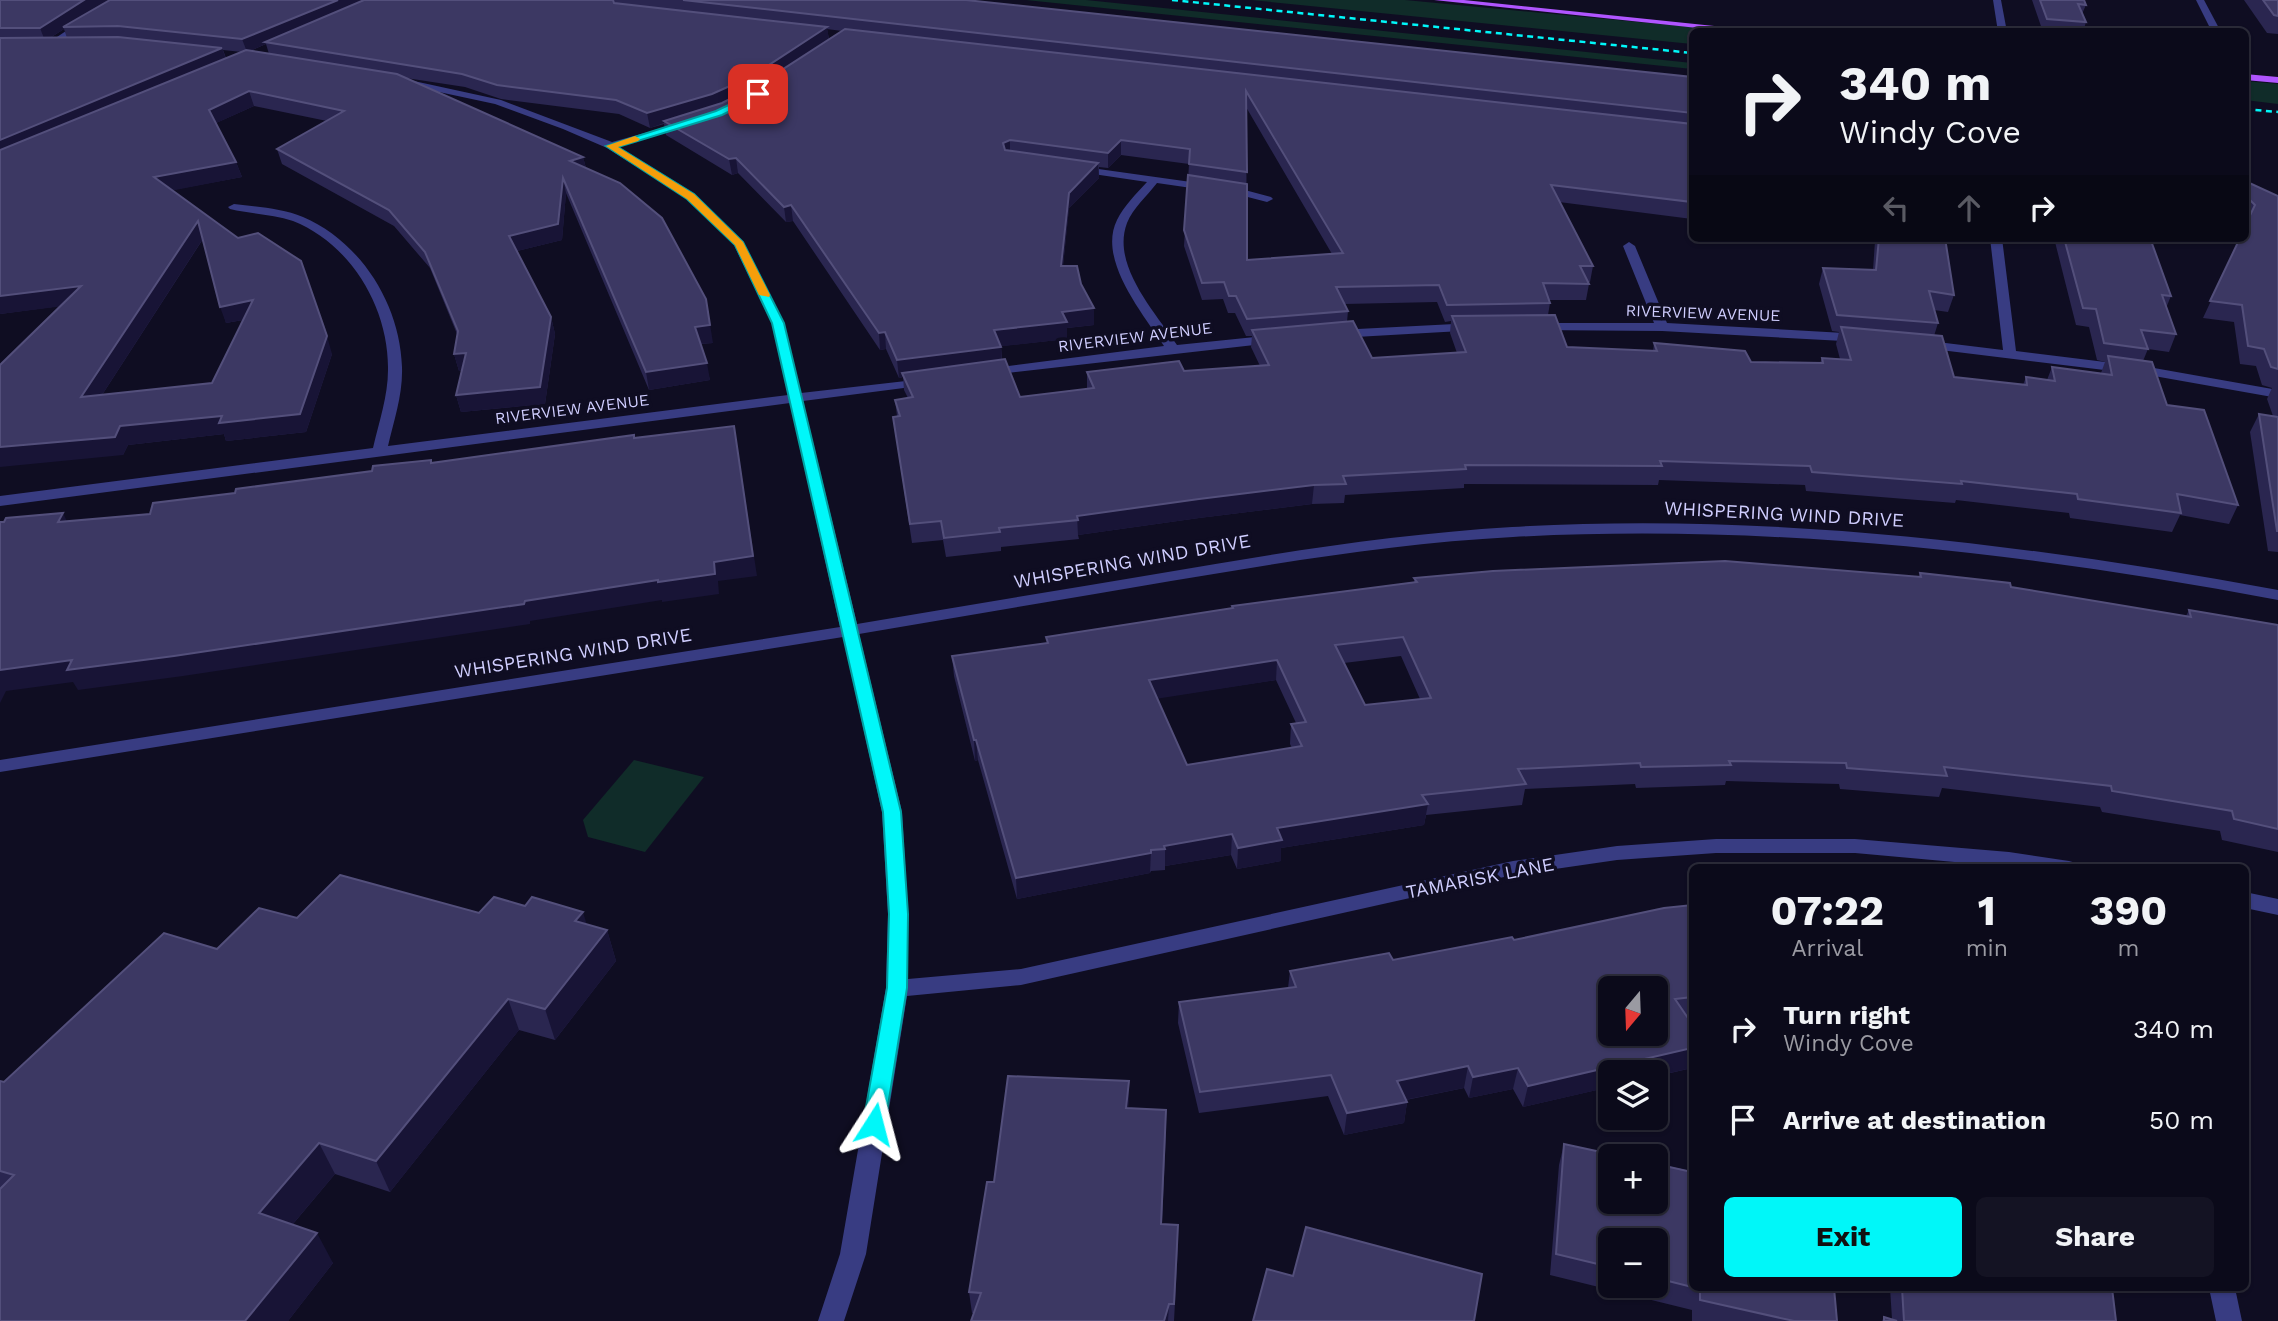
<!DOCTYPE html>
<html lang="en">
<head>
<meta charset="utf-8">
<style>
	:root { --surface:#0b0a1a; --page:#141323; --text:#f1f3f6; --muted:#9a9aa2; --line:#2b2b39; --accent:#00f7f9 }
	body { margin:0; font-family:"Work Sans",sans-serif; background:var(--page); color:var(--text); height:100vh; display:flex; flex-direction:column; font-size:26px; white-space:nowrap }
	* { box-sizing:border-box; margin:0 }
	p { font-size:23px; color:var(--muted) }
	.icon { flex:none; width:38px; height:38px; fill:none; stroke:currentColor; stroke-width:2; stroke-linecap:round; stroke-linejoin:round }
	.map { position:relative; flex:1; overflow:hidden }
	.sheet { position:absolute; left:1689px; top:864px; width:560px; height:427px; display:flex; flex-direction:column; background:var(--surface); border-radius:10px; box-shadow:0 2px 5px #0004,0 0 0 2px var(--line) }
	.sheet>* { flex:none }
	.top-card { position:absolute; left:1689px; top:28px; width:560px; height:214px; border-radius:10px; box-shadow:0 2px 5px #0004,0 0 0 2px var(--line); background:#0b0a1a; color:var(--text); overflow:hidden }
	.needle { width:46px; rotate:199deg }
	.buttons { position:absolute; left:1598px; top:976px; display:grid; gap:14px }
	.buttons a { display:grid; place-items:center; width:70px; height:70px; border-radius:10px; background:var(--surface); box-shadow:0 2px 5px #0004,0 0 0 2px var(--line); font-size:35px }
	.pin { position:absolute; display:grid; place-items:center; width:60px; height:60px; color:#fff; margin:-30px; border-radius:14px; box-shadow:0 4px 10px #0006 }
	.me { position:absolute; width:77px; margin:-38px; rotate:9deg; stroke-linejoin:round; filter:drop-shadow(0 0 5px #0008) }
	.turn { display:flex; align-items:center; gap:24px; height:147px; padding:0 35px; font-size:32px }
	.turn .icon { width:91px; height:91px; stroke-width:2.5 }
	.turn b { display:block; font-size:49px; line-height:60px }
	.lanes { display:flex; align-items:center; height:66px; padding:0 35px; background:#0003; justify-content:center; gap:35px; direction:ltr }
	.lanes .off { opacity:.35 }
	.eta { display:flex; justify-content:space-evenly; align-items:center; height:119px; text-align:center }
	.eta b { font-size:42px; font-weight:700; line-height:49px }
	.button { display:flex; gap:14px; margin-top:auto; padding:14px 35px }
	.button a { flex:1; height:80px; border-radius:10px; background:var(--accent); color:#111; font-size:28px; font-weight:700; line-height:80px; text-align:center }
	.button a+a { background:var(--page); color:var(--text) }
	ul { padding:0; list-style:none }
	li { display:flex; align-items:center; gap:21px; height:91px; padding:0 35px }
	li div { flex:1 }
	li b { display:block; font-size:26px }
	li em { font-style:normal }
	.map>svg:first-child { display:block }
	.green { fill:#102c29 }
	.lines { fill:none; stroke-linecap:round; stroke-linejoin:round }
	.service { fill:#383c82; fill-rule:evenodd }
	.minor { fill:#383c82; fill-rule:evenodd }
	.primary { fill:#b055ff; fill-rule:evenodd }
	.rail { stroke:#00f7f9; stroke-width:2.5; stroke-dasharray:6 4.5; stroke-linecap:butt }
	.wall { fill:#2a2650; fill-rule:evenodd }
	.shaded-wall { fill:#181436 }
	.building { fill:#3c3863; stroke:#534f7b; stroke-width:2; fill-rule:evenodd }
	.route { fill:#00f7f9; stroke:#00a1a2; stroke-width:2 }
	.slow { fill:#f59e0b }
	.labels { text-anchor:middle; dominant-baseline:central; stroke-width:7; stroke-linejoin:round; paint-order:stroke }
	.far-street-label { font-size:16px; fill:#d0ceff; stroke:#0f0d22 }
	.street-label { font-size:19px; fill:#d0ceff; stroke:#0f0d22 }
</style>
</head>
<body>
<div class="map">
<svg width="2278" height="1321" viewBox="0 0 2278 1321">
	<rect width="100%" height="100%" fill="#0f0d22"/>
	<g class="green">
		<polygon points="1026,0 1086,0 1692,63 1692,69"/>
		<polygon points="1251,0 1405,0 1733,31 1692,32 1692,44"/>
		<polygon points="2245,81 2278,84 2278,104 2245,100"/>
		<polygon points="634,760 704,777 645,852 588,837 583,820"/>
	</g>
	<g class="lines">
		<g class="service">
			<polygon points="1993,0 2001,0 2007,32 1998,32"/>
			<polygon points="2196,0 2204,0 2221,32 2212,32"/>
		</g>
		<g class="minor">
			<polygon points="122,0 133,0 99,17 53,47 45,45 93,13"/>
			<path d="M400,78L501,100L612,142L692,120V124L619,147L695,194L743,241L784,323L801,393L932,378V384L927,385L803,401L857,624C958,607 1060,590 1162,573C1278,553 1394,534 1512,527C1769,512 2026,544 2278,590V600C2026,553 1770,523 1513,537C1398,543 1284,562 1171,581C1067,599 963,616 859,634L902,812L908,914V979L1021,969L1513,861L1617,846L1716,839H1855L2009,852L2069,861L2076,863L2079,868H2021L1855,853H1716L1617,860L1513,875L1021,985L907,996L866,1254L844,1321H818L840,1254L886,988L888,914L882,812L843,637L0,772V760L840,627L790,403L0,506V496L373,448C379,422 388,396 388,370C389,308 351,244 293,221C273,214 251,214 230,209L228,207L234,204C257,207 281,208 303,217C361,242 400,304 402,367C403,394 394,420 388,446L788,395L772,323L734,245L687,198L607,148L563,129L495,104L397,83V79Z"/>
			<path d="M1077,166L1241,189L1271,197L1273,199L1267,202L1240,195L1157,183C1147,196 1133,208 1127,223C1111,265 1155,312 1177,345L1275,335L1280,336V342L981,376L979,373L986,369L1164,346C1144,315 1097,260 1117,220C1124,206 1136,194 1147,182L1073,171L1072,169Z"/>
			<polygon points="1990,238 2002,238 2016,351 2154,368 2278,390 2278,398 2154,376 1916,347 1916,341 1921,340 2003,350"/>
			<polygon points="1629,242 1635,246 1667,323 1862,334 1869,338 1862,342 1662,331 1532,330 1531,327 1537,323 1654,323 1623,246"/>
			<polygon points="1474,323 1480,327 1479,330 1338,338 1331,334 1338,330"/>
			<polygon points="2245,892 2278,899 2278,915 2245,908"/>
			<polygon points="2209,1288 2235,1288 2242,1321 2216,1321"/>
		</g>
		<g class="primary">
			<polygon points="1434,0 1464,0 1772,32 1735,32"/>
			<polygon points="2245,74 2278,77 2278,83 2245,80"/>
		</g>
		<g class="rail">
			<polyline points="1172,0 1692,53"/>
			<polyline points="2245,109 2278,112"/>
		</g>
	</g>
	<g class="wall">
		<path d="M0,0H966L1692,77V219L1559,202L1593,266L1590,282H1588L1589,284L1586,300H1549L1550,303L1548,315L1567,347L1653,351L1654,343L1751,362L1820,363L1822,358L1840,359L1836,344L1839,332L1832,331L1819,284L1823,268L1873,270L1875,241L1851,238H1945L1954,295L1948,312L1934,310L1938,323L1934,336L1954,377L2023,385L2026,377L2047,380L2052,367L2101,373L2105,362L2097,360L2089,327L2076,325L2054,238H2150L2171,296L2166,308L2176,334L2169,352L2148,349L2143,361L2167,405L2238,505L2229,524L2180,515L2172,532L2070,518L2069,513L1956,500L1955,503L1806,491L1805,485L1659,480L1658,485L1464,484V488L1345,495L1344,503L1312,504L1199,518L1078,535L1079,539L1001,547V551L946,557L943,540L912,543L893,417L897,416L895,400L908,398L904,390L903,377L899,378L886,349L880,350L793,221L786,222L738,173L732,175L666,135L664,124L650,128L619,114L501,99L465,87L406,78L583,157L586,168L713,343L700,344L710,380L649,390L566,193L562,240L517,251L551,317L555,334L545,404L461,412L456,395L462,371H459L454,354L457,334L430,268L394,226L282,164L277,149L327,121L254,106L216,123L236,162L242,177L172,190L332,354L306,432L226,441L224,434L128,445L123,455L60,306L0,314ZM64,29L67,38H50ZM827,29L842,31L829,39ZM266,44L269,54L250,51ZM223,50L242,52L226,58ZM1246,107L1332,254L1247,260ZM1121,155L1189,164L1184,246L1202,300L1223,299L1228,313H1235L1246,336H1252L1251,347L1260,366L1184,371L1087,372V389L1020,397L1002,359L1001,346L1067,339V328L1094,325L1081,284L1063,266L1069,208L1099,178V167L1108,168ZM203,239L226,323L243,320L212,383L102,395ZM1437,302L1445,322L1451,321L1450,333L1457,353L1372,358L1347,322L1348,311L1344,304Z"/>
		<polygon points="2032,0 2084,0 2086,5 2082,14 2086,22 2083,32 2043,32"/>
		<polygon points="2244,0 2278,0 2278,34 2267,33"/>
		<polygon points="2245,195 2278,196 2278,552 2268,551 2250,432 2259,414 2273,416 2267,399 2272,388 2262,385 2256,366 2240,364 2234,322 2203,318 2248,221 2245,218"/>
		<path d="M1920,573L2011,587L2186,616L2189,610L2278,625V852L2222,840L2220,831L2102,812L2100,807L1942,788L1939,797L1840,789L1839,784L1726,781L1725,785L1636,788L1635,784L1525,789L1522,805L1426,815L1424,825L1281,848V861L1237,869L1231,855L1165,866V870L1151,871L1150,873L1017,899L978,760L975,761L954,676L952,656L1047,643L1046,637L1232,609V606L1414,582V578L1919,577ZM1401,656L1420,699L1365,705L1344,663ZM1276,680L1296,723L1291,724L1290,744L1292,748L1187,765L1157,698Z"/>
		<polygon points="1692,905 1692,1017 1688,1018 1692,1024 1692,1068 1523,1107 1513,1089 1469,1098 1464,1088 1406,1100 1407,1102 1404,1123 1344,1135 1328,1096 1199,1113 1178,1023 1179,1002 1288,988 1290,971 1393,960 1514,940"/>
		<polygon points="479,913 587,925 607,930 616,961 555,1040 519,1030 390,1192 335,1174 293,1224 333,1263 288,1321 0,1321 0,1081 4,1082 217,949 297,918"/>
		<polygon points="1129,1081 1128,1108 1166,1131 1162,1224 1178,1246 1174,1321 971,1321 974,1313 972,1313 969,1292 994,1182"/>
		<path d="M1692,1134V1288H1834L1837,1321H1692V1310L1550,1275L1559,1165L1564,1144L1691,1171V1139ZM1610,1241H1656V1286H1610Z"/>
		<polygon points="1890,1288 2112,1288 2116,1321 1882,1321 1884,1317 1892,1319"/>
	</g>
	<g class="shaded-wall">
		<polygon points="84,0 116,0 63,27 64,29 45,41 40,28"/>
		<polygon points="338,0 372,0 265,42 266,44 247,52 242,39"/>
		<polygon points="827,27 829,40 754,90 714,109 664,121 664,123 650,128 647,113"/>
		<polygon points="222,48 227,62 0,157 0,140"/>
		<polygon points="249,91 254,106 214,124 209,110"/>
		<polygon points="1010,140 1010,154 1004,158 1003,143"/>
		<polygon points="1121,140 1121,155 1108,168 1108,153"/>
		<polygon points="583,157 587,172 570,161"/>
		<polygon points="736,158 738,173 732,175 729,159"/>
		<polygon points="236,162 242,177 160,193 154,177"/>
		<polygon points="1098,163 1099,178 1069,208 1061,283 1061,266 1069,193"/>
		<polygon points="563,178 566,193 562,240 513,252 509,236"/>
		<polygon points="791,205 793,221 786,222 784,207"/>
		<polygon points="198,221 204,237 89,415 81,397"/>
		<polygon points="81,286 88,303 0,314 0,296"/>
		<polygon points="706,299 713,343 698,344 695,327"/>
		<polygon points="253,300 259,317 226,323 220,307"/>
		<polygon points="1094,308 1094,325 1067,328 1067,339 995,347 994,330 1062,312"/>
		<polygon points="551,317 555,334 545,404 461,412 456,395"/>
		<polygon points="885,332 886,349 880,350 879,333"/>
		<polygon points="327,336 332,354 306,432 226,441 224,434 128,445 123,455 0,467 0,447 120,426"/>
		<polygon points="1001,347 1002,364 902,373 903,377 899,378 897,360"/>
		<polygon points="466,353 471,370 459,371 454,354"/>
		<polygon points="707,363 710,380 649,390 646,372"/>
		<polygon points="737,444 757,576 718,581 719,594 662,602 662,600 530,621 530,624 183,676 78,690 73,682 6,691 0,703 0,670 525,601 714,562"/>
		<polygon points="1314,485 1312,504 1199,518 1078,535 1077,516 1199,499"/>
		<polygon points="63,513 72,532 58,522"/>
		<polygon points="1277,660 1276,680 1149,700 1149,680"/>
		<polygon points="974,740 976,740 978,760 975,761"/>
		<polygon points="1428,804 1424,825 1281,848 1281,861 1237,869 1238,848 1277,828"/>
		<polygon points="1232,834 1231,855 1165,866 1165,849 1164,846"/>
		<polygon points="1151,850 1150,873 1017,899 1016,878"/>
		<polygon points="583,912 592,942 575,921"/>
		<polygon points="607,930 616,961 555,1040 545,1009"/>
		<polygon points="508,999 519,1030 390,1192 376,1161"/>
		<polygon points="1692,1048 1692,1068 1656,1076 1656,1073 1610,1073 1610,1087 1523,1107 1528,1086"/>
		<polygon points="1468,1066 1464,1088 1394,1102 1397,1081"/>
		<polygon points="1518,1068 1513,1089 1469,1098 1473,1077"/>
		<polygon points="1129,1081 1129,1102 1126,1129 1126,1108"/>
		<polygon points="1407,1102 1404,1123 1344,1135 1347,1113"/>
		<polygon points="319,1143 335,1174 276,1244 259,1213"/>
		<polygon points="317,1233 333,1263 288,1321 245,1321"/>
		<polygon points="1169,1304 1168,1321 1164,1321"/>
	</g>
	<g class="building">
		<polygon points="0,0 84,0 40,28 0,28"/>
		<polygon points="110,0 338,0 242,39 118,26 63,27"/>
		<polygon points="364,0 613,0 614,3 827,27 752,76 712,94 647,113 616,100 497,85 462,74 265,42"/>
		<polygon points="683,0 966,0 1692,77 1692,113"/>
		<polygon points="2040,0 2084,0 2086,5 2078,4 2086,22 2047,19"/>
		<polygon points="2263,0 2278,0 2278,16 2274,15"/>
		<polygon points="845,29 1692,124 1692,202 1551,185 1593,266 1580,266 1589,284 1543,283 1550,303 1447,305 1439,285 1336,287 1348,311 1247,319 1236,296 1229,296 1224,282 1202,283 1184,230 1188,175 1247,184 1247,260 1343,253 1246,91 1247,172 1189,164 1190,149 1121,140 1108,153 1010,140 1003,143 1005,150 1098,163 1069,193 1061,266 1077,266 1081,284 1094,308 1062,312 1067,322 994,330 1001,347 897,360 885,332 879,333 791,205 784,207 736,158 729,159 664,121 722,103 760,84"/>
		<polygon points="118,37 222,48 0,140 0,38"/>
		<path d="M246,50L397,74L583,157L570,161L620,183L662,218L706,299L710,325L695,327L707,363L646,372L563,178L558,224L509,236L551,317L540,387L456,395L466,353L454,354L458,331L425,252L389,210L277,149L344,111L249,91L209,110L236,162L154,177L238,238L258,233L301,261L327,336L300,414L219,423L222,416L120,426L115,437L0,447V365L81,286L0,296V150ZM198,221L220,307L253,300L212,383L81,397Z"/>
		<polygon points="2245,181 2278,196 2278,369 2271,367 2264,349 2248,346 2242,305 2210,301 2240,238 2245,238 2245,226 2255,205 2245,195"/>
		<polygon points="1879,238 1945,238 1954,295 1929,291 1938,323 1837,315 1823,268 1876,270"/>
		<polygon points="2064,238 2150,238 2171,296 2162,295 2176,334 2141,330 2148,349 2104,343 2096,309 2083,308"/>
		<polygon points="1555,315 1567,347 1657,351 1654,343 1745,351 1751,362 1823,363 1822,358 1851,360 1841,327 1942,336 1954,377 2027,385 2026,377 2055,381 2052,367 2112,375 2108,356 2152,362 2167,405 2204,410 2238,505 2177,494 2181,513 2078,499 2077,494 1961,481 1962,484 1812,472 1810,466 1660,461 1662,466 1465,465 1466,469 1343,476 1346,484 1314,485 1199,499 1077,516 1078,520 999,528 1000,532 944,538 941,521 910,524 893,417 900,416 895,400 913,397 902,373 1005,359 1020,397 1094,388 1087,372 1179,361 1184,371 1269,365 1252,330 1353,321 1372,358 1466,352 1452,316"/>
		<polygon points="2259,414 2278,417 2278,531 2277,531"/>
		<polygon points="734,426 753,556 714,562 715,574 658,582 658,580 525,601 524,604 174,656 67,670 72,660 0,670 0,522 4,522 6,518 63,513 58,522 150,514 153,503 235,493 236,489 372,471 373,466 431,460 431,463 634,435 634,438"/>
		<path d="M1725,561L1921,577L1920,573L2010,583L2011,587L2191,617L2189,610L2278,625V829L2234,819L2232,811L2112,791L2111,786L1944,767L1947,776L1847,768L1846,763L1729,761L1731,765L1641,767L1640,763L1518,769L1526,784L1422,795L1428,804L1277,828L1282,840L1238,848L1232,834L1164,846L1165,849L1151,850V853L1016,878L976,740H974L952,656L1048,643L1046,637L1233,608L1232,606L1417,582L1414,578L1493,571ZM1403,637L1431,698L1365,705L1335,645ZM1277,660L1306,722L1291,724L1302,746L1187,765L1149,680Z"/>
		<polygon points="340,875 479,913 494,897 525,906 532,897 583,912 575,921 607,930 545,1009 508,999 376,1161 319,1143 259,1213 317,1233 245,1321 0,1321 0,1189 14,1175 0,1171 0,1081 4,1082 164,933 217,949 259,908 297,918"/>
		<path d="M1692,905V997L1675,999L1692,1024V1048L1528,1086L1518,1068L1473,1077L1468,1066L1397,1081L1407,1102L1347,1113L1331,1075L1200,1092L1179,1002L1296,987L1290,971L1389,953L1393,960L1512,937L1514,940L1664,908ZM1610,989H1656V1034H1610Z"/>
		<polygon points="1008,1076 1129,1081 1126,1108 1166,1110 1161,1224 1178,1225 1174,1304 1169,1304 1164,1321 971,1321 981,1293 969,1292 987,1182 994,1182"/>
		<polygon points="1564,1144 1624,1157 1610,1157 1610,1202 1656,1202 1656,1164 1692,1172 1692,1287 1656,1278 1656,1241 1610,1241 1610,1267 1556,1254"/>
		<polygon points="1306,1227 1482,1274 1474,1321 1253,1321 1267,1269 1293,1276"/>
		<polygon points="1696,1288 1834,1288 1837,1321 1794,1321 1700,1300 1700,1289"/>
		<polygon points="1902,1288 2112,1288 2116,1321 1904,1321"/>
		<polygon points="1884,1317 1897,1321 1884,1321"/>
	</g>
	<polygon class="route" points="758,91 761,92 761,96 722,115 618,147 694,194 743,242 784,323 901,812 908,914 907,988 885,1124 882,1131 874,1133 867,1131 863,1124 887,988 889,914 883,812 772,323 735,245 687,199 606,146 716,111"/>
	<polygon class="slow" points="635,136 640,139 638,141 618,147 694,194 743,242 770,295 769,297 759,295 735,245 687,199 606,146"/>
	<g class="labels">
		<g class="far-street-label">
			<text transform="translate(1703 313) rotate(2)">RIVERVIEW AVENUE</text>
			<text transform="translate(1135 337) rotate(-7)">RIVERVIEW AVENUE</text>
			<text transform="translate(572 409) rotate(-7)">RIVERVIEW AVENUE</text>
		</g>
		<g class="street-label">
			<text transform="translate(1784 514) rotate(3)">WHISPERING WIND DRIVE</text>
			<text transform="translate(1132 561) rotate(-10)">WHISPERING WIND DRIVE</text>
			<text transform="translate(573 653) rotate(-9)">WHISPERING WIND DRIVE</text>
			<text transform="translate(1480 878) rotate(-11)">TAMARISK LANE</text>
		</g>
	</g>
</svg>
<div class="buttons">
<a><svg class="needle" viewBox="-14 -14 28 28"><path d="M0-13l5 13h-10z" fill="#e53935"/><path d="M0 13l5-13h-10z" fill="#9a9aa2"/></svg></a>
<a><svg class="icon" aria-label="layers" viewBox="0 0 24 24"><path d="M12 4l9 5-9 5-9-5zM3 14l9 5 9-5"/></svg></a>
<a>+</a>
<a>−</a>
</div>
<div class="pin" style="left:758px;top:94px;background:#d93025"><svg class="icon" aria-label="arrive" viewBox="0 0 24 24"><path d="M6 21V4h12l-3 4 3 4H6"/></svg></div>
<svg class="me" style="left:874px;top:1124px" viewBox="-20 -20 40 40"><path d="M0-17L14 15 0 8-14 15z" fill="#00f7f9" stroke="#fff" stroke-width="4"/></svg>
<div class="top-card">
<div class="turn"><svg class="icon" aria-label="right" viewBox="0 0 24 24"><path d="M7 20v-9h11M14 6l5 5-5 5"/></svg><div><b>340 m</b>Windy Cove</div></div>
<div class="lanes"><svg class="icon off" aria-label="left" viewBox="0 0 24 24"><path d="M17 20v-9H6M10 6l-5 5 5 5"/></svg><svg class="icon off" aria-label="ahead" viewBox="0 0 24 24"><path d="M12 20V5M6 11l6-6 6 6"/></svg><svg class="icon" aria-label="right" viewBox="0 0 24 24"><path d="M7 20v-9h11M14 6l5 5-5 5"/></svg></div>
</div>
<section class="sheet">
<div class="eta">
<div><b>07:22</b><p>Arrival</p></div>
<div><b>1</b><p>min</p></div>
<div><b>390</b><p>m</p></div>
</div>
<ul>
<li><svg class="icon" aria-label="right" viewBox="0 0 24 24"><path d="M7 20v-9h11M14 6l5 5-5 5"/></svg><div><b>Turn right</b><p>Windy Cove</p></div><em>340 m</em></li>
<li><svg class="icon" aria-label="arrive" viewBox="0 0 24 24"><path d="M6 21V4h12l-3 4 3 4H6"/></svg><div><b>Arrive at destination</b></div><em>50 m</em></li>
</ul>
<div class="button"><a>Exit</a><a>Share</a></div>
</section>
</div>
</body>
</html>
